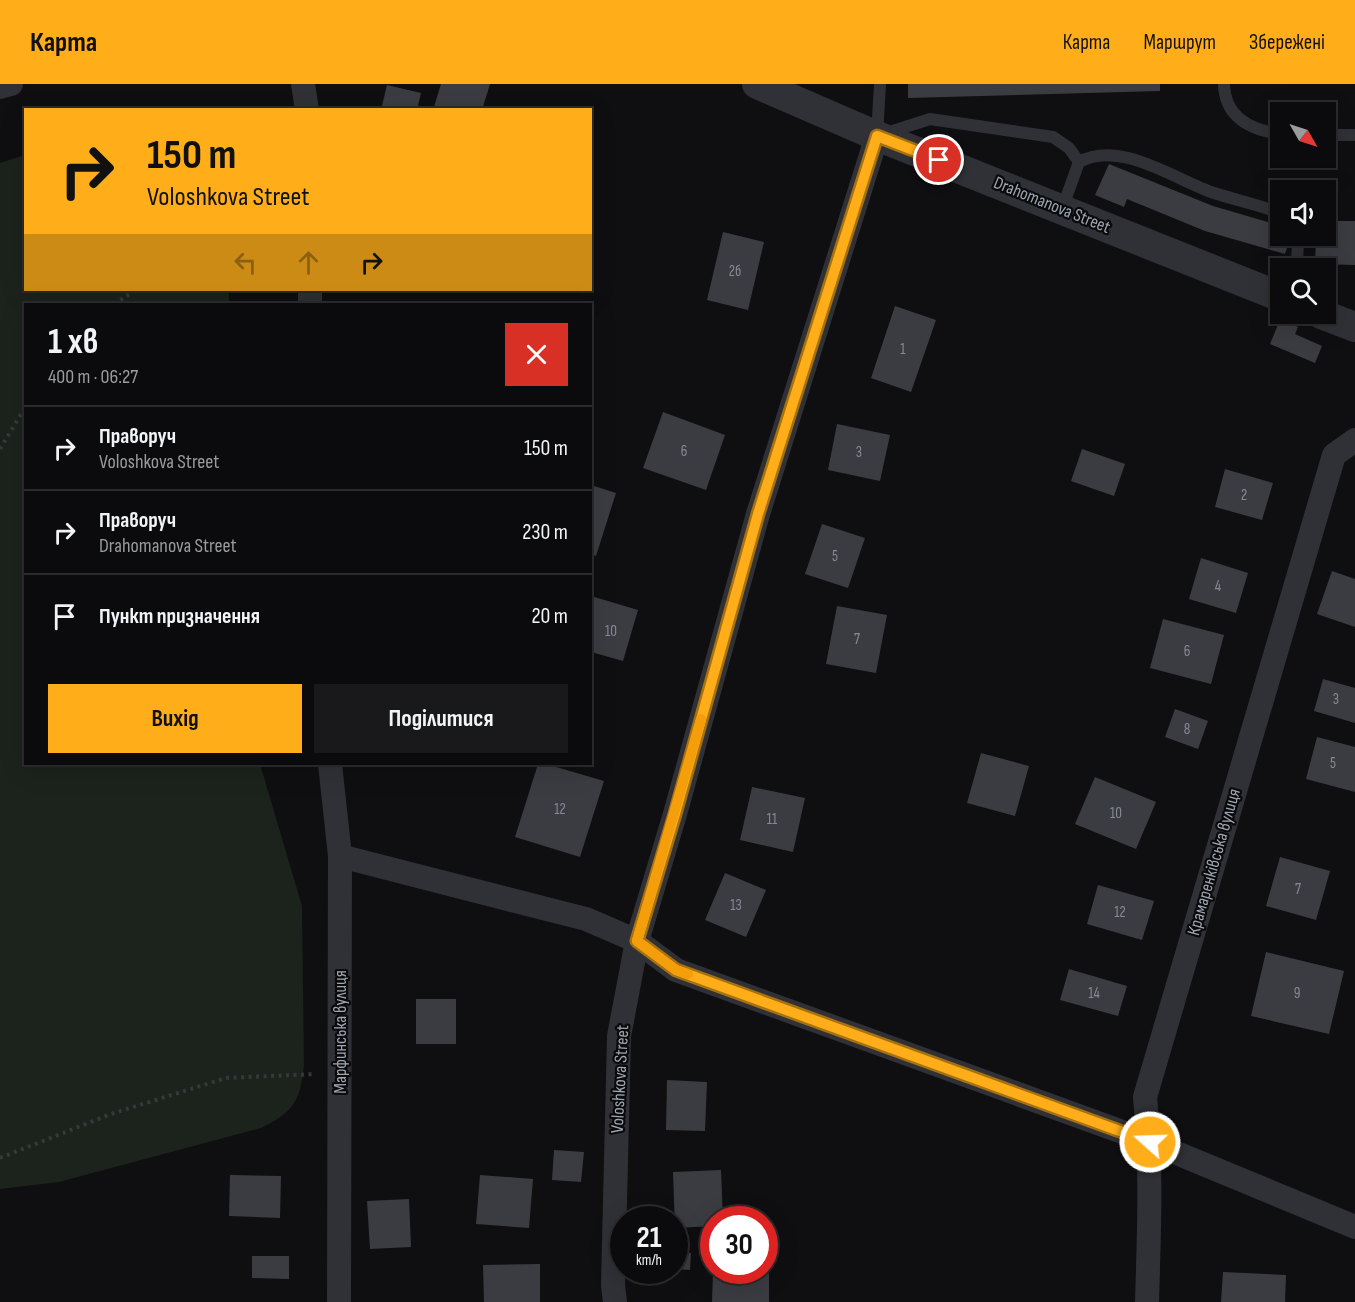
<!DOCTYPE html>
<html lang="uk">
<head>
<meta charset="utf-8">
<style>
	:root { --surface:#0b0b0d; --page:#19191b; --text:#f1f3f6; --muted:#9a9b9d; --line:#2b2b2e; --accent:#ffae19 }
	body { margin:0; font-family:"Sofia Sans Condensed",sans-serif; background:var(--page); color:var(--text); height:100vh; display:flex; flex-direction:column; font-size:22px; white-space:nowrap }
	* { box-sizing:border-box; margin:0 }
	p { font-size:20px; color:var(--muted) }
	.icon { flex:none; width:33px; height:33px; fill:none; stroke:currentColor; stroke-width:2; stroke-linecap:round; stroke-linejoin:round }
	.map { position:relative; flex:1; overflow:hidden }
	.details { position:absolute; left:24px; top:219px; width:568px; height:462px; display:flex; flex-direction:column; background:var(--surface); border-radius:0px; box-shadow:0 6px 24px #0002,0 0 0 2px var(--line) }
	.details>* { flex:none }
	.hud { position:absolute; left:24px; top:24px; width:568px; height:183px; border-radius:0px; box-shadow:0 6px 24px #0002,0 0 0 2px var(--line); background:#ffae19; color:#111; overflow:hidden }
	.needle { width:39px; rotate:129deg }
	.fabs { position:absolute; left:1270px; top:18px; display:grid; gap:12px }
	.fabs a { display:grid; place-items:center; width:66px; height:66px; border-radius:0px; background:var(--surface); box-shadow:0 6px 24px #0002,0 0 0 2px var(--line); font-size:30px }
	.speed { position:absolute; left:610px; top:1122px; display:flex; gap:12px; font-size:30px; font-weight:700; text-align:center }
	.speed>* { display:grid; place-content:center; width:78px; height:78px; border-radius:50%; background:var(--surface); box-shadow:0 6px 24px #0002,0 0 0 2px var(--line); line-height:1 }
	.speed small { font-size:15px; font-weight:400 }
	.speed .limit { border:9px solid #d22; background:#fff; color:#111 }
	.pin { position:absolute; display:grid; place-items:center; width:51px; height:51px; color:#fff; margin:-26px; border:3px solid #fff; border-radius:50%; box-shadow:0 2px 6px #0007 }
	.me { position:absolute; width:66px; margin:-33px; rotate:290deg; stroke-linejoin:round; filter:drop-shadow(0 0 4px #0008) }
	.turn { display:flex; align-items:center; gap:21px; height:126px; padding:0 24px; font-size:27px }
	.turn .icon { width:78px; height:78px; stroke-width:2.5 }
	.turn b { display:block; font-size:42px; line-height:51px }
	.lanes { display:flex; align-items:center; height:57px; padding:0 24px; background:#0003; justify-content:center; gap:30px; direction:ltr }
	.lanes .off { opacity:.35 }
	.round { display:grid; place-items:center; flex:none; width:63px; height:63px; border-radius:0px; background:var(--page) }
	.overview { display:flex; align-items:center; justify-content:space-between; height:102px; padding:0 24px }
	h1 { font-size:36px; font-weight:700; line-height:45px }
	.primary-button { display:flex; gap:12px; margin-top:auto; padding:12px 24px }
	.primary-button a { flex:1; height:69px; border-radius:0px; background:var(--accent); color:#111; font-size:24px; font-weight:700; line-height:69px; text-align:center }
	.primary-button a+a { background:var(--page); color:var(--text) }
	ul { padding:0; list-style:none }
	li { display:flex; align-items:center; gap:18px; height:84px; padding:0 24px; border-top:2px solid var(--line) }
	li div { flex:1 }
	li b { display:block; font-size:22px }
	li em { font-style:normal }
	header { display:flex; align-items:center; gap:36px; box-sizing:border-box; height:84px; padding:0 30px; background:var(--accent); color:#111 }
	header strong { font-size:28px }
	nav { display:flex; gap:33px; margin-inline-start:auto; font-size:21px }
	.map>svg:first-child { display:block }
	.green { fill:#1b231c }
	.building { fill:#3b3c41 }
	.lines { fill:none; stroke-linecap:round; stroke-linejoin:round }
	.path { stroke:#36383d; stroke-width:4; stroke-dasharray:3 4.5; stroke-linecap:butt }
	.service { stroke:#303136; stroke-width:12 }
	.minor { stroke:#303136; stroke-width:24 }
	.tertiary { stroke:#303136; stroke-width:30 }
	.route-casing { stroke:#a67110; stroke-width:15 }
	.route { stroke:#ffae19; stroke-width:10 }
	.slow { stroke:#f59e0b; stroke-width:10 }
	.labels { text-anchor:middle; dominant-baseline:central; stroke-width:4.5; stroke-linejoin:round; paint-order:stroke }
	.number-label { font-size:15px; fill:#858b96 }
	.street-label { font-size:18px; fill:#9ea5b3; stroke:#0a0a0b }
</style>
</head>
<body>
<header>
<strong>Карта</strong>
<nav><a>Карта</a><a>Маршрут</a><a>Збережені</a></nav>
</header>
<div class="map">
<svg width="1355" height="1218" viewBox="0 0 1355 1218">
	<rect width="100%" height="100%" fill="#0f0f11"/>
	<path class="green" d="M25,71L26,206H229V220H26V680H260L302,822L304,980C301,1016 294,1028 261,1044L59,1098L0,1105V79Z"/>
	<g class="building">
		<polygon points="441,0 490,0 482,26 433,26"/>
		<polygon points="908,0 1160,0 1160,7 908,14"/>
		<polygon points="387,1 421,9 417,26 381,26"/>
		<polygon points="1109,80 1213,122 1281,142 1281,152 1291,152 1285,170 1205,147 1127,115 1124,123 1095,111"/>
		<polygon points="1326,137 1355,137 1355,181 1315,180 1316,152 1326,152"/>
		<polygon points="723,148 764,158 748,226 707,216"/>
		<polygon points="895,222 936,236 911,308 871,294"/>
		<polygon points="1280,236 1298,243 1295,250 1322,262 1315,279 1270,260"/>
		<polygon points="663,328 725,351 706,406 643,384"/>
		<polygon points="837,340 890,351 880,397 828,386"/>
		<polygon points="1082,365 1125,380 1114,412 1071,397"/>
		<polygon points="1225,385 1273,399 1262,436 1215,423"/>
		<polygon points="591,401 616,409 596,472 591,470"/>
		<polygon points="822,440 865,454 848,504 805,490"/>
		<polygon points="1201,474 1248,489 1236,529 1189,515"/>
		<polygon points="1332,487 1355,495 1355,543 1317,530"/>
		<polygon points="591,512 638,526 623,577 591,568"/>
		<polygon points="837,522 887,531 876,589 826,580"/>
		<polygon points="1163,535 1224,551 1211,600 1150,584"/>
		<polygon points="1323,595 1355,604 1355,639 1314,627"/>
		<polygon points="1175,625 1208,637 1198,665 1165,653"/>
		<polygon points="1317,653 1355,663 1355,708 1306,695"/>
		<polygon points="981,669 1029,682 1015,732 967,719"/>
		<polygon points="538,680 546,680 604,697 580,773 515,753"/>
		<polygon points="1095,693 1156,718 1136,765 1075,740"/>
		<polygon points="752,703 805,714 793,768 740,756"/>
		<polygon points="1280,773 1330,787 1316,836 1266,822"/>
		<polygon points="725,789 766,806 746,853 705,836"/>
		<polygon points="1098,801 1154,817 1142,856 1087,840"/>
		<polygon points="1266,868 1344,887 1329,950 1251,932"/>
		<polygon points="1069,885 1127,902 1118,932 1060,916"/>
		<rect x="416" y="915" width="40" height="45"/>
		<polygon points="667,996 707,998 705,1047 666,1046"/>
		<polygon points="554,1066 584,1068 581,1098 552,1096"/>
		<polygon points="721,1086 723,1136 714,1136 714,1142 675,1144 673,1088"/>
		<polygon points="230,1091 281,1092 280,1134 229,1132"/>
		<polygon points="480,1091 533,1095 529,1144 476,1140"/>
		<polygon points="409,1115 411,1163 370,1165 367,1117"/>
		<polygon points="675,1168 691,1169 690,1186 675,1185"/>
		<polygon points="252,1172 289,1172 289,1195 252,1194"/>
		<polygon points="540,1180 540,1218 484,1218 483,1181"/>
		<polygon points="713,1188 769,1189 769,1218 712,1218"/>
		<polygon points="1223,1188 1286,1191 1285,1218 1221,1218"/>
	</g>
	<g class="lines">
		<g class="path">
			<polyline points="114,220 136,206"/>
			<polyline points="0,365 26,322"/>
			<polyline points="0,1074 111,1030 226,994 315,990"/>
		</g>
		<g class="service">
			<polyline points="880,0 877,52 930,35 1053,53 1069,64 1079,78"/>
			<path d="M1224,0C1225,34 1251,46 1281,50"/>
			<polyline points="1326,51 1355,51"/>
			<path d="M1062,125L1079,78C1120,55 1175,96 1214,109C1236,116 1259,121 1281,129"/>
			<polyline points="1297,184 1298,152"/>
		</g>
		<g class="minor">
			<polyline points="303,0 307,26"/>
			<polyline points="0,3 11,0"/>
			<polyline points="310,220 310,206"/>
			<polyline points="330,680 340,772 339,1218"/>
			<polyline points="340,772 586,835 637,857 676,886 1150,1058 1355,1143"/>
			<polyline points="615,1218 613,1201 619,952 637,857 675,730 758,430 877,52"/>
			<path d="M1147,1218C1149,1149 1152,1082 1145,1013L1334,371L1355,356"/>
		</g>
		<g class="tertiary">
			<polyline points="757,0 877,52 1281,213"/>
			<polyline points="1321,230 1355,243"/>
		</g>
	</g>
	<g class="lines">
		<defs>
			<polyline id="route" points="939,76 877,52 758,430 675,730 637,857 676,886 1150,1058"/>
		</defs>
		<use href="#route" class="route-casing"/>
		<use href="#route" class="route"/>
		<polyline class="slow" points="688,890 676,886 637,857 701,635"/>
	</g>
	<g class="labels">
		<g class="number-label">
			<text x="735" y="187">2б</text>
			<text x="903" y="265">1</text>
			<text x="684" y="367">6</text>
			<text x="859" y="368">3</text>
			<text x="1244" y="411">2</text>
			<text x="835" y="472">5</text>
			<text x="1218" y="502">4</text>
			<text x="611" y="547">10</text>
			<text x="857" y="555">7</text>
			<text x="1187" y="567">6</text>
			<text x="1336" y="615">3</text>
			<text x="1187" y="645">8</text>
			<text x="1333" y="679">5</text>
			<text x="560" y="725">12</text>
			<text x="1116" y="729">10</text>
			<text x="772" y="735">11</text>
			<text x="1298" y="805">7</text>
			<text x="736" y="821">13</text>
			<text x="1120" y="828">12</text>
			<text x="1094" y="909">14</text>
			<text x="1297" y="909">9</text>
		</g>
		<g class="street-label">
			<text transform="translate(1052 121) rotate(22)">Drahomanova Street</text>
			<text transform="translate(1214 778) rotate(-74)">Крамаренківська вулиця</text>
			<text transform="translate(340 948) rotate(-90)">Марфинська вулиця</text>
			<text transform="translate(620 995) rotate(-87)">Voloshkova Street</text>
		</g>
	</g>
</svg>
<div class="fabs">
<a><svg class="needle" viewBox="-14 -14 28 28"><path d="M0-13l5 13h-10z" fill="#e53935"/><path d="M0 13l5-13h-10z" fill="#9a9b9d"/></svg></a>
<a><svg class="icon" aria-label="sound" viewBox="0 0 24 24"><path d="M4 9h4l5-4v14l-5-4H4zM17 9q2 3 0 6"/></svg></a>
<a><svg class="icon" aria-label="search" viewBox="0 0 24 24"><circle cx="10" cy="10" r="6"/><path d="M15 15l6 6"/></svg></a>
</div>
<div class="speed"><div>21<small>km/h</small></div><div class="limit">30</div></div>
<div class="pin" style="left:939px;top:76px;background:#d93025"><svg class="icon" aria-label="arrive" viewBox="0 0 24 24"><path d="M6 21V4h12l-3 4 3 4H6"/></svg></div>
<svg class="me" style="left:1150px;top:1058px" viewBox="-20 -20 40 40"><circle r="17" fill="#ffae19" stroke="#fff" stroke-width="3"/><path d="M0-11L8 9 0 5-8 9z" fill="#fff"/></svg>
<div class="hud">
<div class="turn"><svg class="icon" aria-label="right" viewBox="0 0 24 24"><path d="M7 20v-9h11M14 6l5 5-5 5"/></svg><div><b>150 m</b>Voloshkova Street</div></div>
<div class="lanes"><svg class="icon off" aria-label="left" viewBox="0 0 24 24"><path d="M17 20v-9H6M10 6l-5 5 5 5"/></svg><svg class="icon off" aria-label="ahead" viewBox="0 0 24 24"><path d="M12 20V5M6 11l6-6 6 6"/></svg><svg class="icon" aria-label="right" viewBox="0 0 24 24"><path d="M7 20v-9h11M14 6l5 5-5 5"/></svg></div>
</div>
<section class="details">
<div class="overview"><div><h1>1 хв</h1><p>400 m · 06:27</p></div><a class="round" style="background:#d93025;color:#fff"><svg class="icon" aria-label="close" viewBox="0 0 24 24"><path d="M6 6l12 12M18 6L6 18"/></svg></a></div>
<ul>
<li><svg class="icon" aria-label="right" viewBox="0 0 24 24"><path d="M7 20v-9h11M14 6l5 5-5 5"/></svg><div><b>Праворуч</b><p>Voloshkova Street</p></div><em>150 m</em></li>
<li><svg class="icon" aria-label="right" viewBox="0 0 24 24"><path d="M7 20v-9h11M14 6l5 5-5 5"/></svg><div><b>Праворуч</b><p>Drahomanova Street</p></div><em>230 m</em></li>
<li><svg class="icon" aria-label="arrive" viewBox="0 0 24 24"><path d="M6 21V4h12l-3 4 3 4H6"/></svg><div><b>Пункт призначення</b></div><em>20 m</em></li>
</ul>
<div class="primary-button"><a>Вихід</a><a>Поділитися</a></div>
</section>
</div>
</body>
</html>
